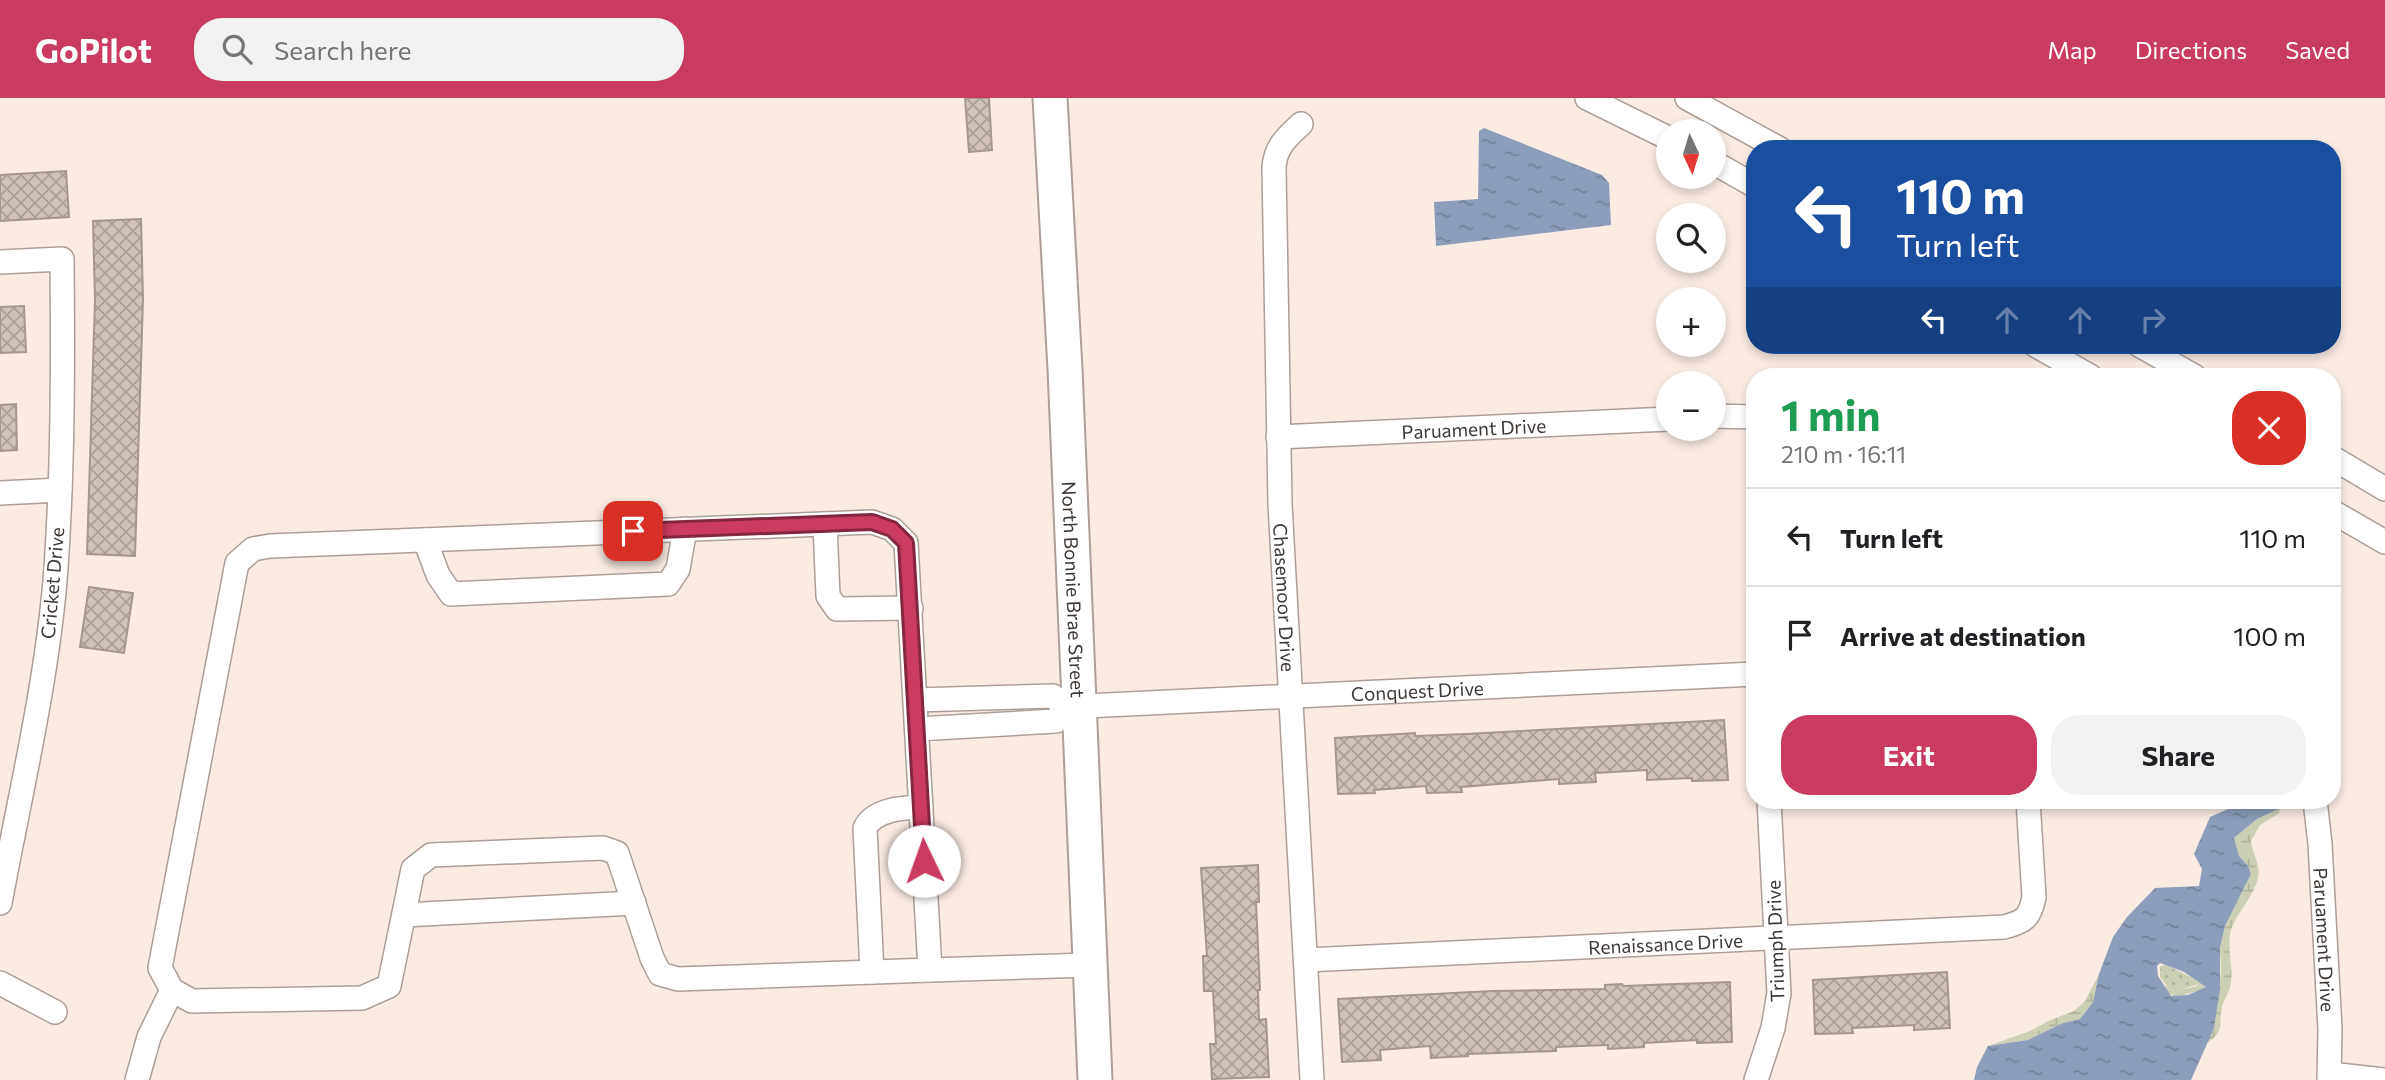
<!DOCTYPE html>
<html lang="en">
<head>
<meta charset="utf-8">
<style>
	:root { --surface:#fff; --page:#f2f2f2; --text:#202124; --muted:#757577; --line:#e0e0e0; --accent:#ca3b61 }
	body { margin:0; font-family:Commissioner,sans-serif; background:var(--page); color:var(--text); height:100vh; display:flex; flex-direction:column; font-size:26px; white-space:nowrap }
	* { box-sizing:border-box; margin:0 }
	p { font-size:23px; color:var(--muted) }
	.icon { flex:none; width:38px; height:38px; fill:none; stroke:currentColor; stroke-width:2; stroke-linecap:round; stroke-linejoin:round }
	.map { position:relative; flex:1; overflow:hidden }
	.drawer { position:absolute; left:1746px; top:270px; width:595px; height:441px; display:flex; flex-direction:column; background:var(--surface); border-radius:28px; box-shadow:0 4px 10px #0003 }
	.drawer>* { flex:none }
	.banner { position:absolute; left:1746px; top:42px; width:595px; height:214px; border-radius:28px; box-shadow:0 4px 10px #0003; background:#1a4fa0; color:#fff; overflow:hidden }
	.needle { width:46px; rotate:176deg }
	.controls { position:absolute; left:1656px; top:21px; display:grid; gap:14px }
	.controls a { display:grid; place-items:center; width:70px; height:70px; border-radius:50%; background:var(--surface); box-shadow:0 4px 10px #0003; font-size:35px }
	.pin { position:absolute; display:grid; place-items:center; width:60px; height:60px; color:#fff; margin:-30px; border-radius:14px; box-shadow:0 4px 10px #0006 }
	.me { position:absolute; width:77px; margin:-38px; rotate:357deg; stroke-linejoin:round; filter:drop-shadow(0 0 5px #0008) }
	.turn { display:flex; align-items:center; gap:24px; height:147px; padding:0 35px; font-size:32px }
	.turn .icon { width:91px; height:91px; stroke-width:2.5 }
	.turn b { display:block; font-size:49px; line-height:60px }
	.lanes { display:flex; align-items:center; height:66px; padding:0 35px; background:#0003; justify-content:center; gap:35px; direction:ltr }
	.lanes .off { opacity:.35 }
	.round { display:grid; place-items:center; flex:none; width:74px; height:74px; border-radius:28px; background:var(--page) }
	.summary { display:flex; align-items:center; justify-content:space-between; height:119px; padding:0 35px }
	h1 { font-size:42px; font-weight:700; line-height:52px; color:#1e9e55 }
	.button { display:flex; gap:14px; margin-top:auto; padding:14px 35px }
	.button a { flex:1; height:80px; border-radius:28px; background:var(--accent); color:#fff; font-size:28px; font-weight:700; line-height:80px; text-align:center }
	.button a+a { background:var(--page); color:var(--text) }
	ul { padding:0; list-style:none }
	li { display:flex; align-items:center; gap:21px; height:98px; padding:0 35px; border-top:2px solid var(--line) }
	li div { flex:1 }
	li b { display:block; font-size:26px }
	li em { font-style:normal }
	header { display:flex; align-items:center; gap:42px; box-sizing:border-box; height:98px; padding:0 35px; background:var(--accent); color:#fff }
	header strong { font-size:33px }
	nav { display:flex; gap:38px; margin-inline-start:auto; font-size:24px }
	.search { width:490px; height:63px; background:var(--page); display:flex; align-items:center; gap:18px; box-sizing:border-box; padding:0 24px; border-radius:28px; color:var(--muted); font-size:26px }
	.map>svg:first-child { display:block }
	.grass { fill:url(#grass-dots) }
	.wetland { fill:url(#wetland-marsh) }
	.water { fill:url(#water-ripples); fill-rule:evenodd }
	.building { fill:url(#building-cross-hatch); stroke:#a5978f; stroke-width:2 }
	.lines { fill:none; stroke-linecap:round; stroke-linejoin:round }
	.street-casing { stroke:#ad9f97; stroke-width:26 }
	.secondary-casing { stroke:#ad9f97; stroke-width:37 }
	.street { stroke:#fff; stroke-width:23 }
	.secondary { stroke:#fff; stroke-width:33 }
	.route-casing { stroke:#83263f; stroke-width:18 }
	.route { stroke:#ca3b61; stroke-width:12 }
	.labels { text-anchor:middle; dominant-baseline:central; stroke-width:5; stroke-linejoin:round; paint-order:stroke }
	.street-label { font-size:19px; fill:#3f3936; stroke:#fff }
</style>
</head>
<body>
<header>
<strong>GoPilot</strong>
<div class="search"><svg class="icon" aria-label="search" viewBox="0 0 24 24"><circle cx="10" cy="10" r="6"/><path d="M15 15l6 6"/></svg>Search here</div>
<nav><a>Map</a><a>Directions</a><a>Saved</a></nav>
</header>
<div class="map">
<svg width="2385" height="982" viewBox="0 0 2385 982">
	<defs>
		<pattern id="grass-dots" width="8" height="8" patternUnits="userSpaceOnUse" patternTransform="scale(1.75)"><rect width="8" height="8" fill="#cbd0b4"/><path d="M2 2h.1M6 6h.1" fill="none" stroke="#afb39b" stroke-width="1.8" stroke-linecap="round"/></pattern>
		<pattern id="wetland-marsh" width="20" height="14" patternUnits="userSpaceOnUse" patternTransform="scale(1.75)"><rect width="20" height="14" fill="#cbd0b4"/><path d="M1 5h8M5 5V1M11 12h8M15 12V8" fill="none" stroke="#afb39b"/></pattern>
		<pattern id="water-ripples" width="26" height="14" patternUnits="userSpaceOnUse" patternTransform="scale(1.75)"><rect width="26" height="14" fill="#8d9ebb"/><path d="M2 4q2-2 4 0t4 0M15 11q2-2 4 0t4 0" fill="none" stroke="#758299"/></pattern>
		<pattern id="building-cross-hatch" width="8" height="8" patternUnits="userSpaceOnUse" patternTransform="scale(1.75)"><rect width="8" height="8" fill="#d0c2b9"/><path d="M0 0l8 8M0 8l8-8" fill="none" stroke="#aa9f97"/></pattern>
	</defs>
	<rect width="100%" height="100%" fill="#faebe3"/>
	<polygon class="grass" points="2166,867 2197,882 2199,886 2176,893 2170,892 2160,879 2160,868"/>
	<g class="wetland">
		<path d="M2281,710L2278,716L2260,727L2251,743C2252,755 2261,767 2258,780C2254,798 2239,812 2232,829C2225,848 2235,870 2230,889C2228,896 2224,901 2222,909C2218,929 2226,932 2206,946L2214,930L2221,873L2220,850L2225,828L2251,776L2248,768L2239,758L2234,740L2257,721Z"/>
		<polygon points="2099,876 2093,904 2080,921 2063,925 2028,942 1988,948 2030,933 2048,923 2074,913 2085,903"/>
		<polygon points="2197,882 2206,888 2204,891 2177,899 2167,895 2165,886 2170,892 2176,893 2197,888 2199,886"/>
	</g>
	<g class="water">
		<polygon points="1484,30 1602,77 1609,85 1611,127 1436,148 1434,104 1478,101 1479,33"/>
		<path d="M2248,702H2284L2281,710L2257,721L2234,740L2239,758L2248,768L2251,776L2225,828L2220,850V891L2214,930L2191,982H1974L1977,969L1988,948L2028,942L2063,925L2080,921L2093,904L2099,876L2113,839L2127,819L2155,790L2199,788L2202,771L2194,756L2210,719ZM2160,865L2184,874L2206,889L2188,897L2171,898L2158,878L2157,868Z"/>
	</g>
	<g class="building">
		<polygon points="965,0 989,0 992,52 969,54"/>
		<polygon points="66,73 69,119 0,123 0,77"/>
		<polygon points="141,121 143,201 135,458 87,456 95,202 93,123"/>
		<polygon points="24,208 26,254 0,255 0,209"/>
		<polygon points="16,306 17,352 0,353 0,307"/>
		<polygon points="89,489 133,495 124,555 80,549"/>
		<polygon points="1724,622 1728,682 1692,683 1692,680 1647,682 1647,672 1595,675 1596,684 1559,686 1559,681 1461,689 1462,694 1427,695 1426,688 1374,692 1375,695 1338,696 1335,640 1415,635 1415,638 1466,636"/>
		<polygon points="1258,767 1259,804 1256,804 1260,892 1258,892 1259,922 1266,921 1269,979 1212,981 1210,946 1216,946 1213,893 1204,893 1203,858 1207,858 1201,770"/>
		<polygon points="1947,874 1950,930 1914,932 1914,927 1852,930 1853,935 1815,936 1813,882"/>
		<polygon points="1730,884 1732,944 1697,945 1697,942 1644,945 1644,949 1608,951 1608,947 1556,949 1556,953 1468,956 1468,958 1431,960 1430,948 1380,952 1381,962 1342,964 1338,901 1492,893 1605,891 1605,887 1622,886 1623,888"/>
	</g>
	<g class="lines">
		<defs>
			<g id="street">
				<polyline points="1587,0 1668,40"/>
				<polyline points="1687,0 1780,51"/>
				<path id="s1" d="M1301,26C1287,39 1275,49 1274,70L1280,406L1312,982"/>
				<polyline points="1713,64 1755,88"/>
				<path d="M0,164L62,161C63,264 63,367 56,470C48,581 20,696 0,805"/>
				<polyline points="2035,247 2090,278"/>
				<polyline points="2139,247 2194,278"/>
				<polyline points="1713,318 1755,319"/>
				<path id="s2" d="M1278,339L1668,321"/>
				<polyline points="2333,360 2385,391"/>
				<polyline points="0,395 60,392"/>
				<polyline points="2333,414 2385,444"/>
				<polygon points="872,424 892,431 906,445 930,872 678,881 660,876 652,860 617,755 603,750 431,757 413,771 389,888 362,900 192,903 172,892 160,870 237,465 253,451 270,448"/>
				<polyline points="825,426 828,498 837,511 911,510"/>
				<polyline points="425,442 438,477 451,496 668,486 678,471 685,431"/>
				<path id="s3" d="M916,602L1053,598L1065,609L1755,576"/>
				<polyline points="918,631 1056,623 1065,609"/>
				<path id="s4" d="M2315,702L2320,746L2330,931L2329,982"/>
				<polyline points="404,817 634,805"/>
				<path id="s5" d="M1306,862L2004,829C2024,824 2030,820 2034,799L2028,702"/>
				<polyline points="930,872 1089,867"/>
				<path d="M872,874L865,730C875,711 902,710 921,709"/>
				<polyline points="0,885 55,914"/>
				<polyline points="2330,976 2385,982"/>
				<polyline points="137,982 149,939 172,892"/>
				<polyline points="1756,982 1773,930 1779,895 1769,702"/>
			</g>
			<g id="secondary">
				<path id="s6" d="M1050,0L1065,271L1095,982"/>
			</g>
		</defs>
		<use href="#street" class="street-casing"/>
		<use href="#secondary" class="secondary-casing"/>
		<use href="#street" class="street"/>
		<use href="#secondary" class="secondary"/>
	</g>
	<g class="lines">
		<defs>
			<polyline id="route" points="633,433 872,424 892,431 906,445 924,763"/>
		</defs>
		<use href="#route" class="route-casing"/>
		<use href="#route" class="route"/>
	</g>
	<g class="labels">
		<g class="street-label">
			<text stroke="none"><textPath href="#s2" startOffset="196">Paruament Drive</textPath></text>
			<text transform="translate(52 485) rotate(-85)">Cricket Drive</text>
			<text stroke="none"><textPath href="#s6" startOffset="492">North Bonnie Brae Street</textPath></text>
			<text stroke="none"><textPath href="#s1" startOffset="483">Chasemoor Drive</textPath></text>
			<text stroke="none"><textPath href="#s3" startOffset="506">Conquest Drive</textPath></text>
			<text stroke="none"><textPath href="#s4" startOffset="140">Paruament Drive</textPath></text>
			<text transform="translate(1775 843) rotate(-92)">Triumph Drive</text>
			<text stroke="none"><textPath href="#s5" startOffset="360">Renaissance Drive</textPath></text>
		</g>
	</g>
</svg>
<div class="controls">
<a><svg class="needle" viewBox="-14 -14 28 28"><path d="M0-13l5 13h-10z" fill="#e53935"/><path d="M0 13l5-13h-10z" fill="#757577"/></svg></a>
<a><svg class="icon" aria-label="search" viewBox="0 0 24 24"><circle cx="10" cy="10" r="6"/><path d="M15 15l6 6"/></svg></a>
<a>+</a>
<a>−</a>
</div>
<div class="pin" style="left:633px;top:433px;background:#d93025"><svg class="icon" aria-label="arrive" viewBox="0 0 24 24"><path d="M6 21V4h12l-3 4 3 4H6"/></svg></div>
<svg class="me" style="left:924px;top:763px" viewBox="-20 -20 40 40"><circle r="19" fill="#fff"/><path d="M0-13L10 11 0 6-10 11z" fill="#ca3b61"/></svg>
<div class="banner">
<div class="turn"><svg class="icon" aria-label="left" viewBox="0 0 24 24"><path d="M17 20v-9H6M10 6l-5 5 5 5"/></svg><div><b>110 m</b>Turn left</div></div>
<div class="lanes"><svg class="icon" aria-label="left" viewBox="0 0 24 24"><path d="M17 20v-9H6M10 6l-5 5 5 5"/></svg><svg class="icon off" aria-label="ahead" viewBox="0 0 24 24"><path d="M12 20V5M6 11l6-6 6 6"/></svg><svg class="icon off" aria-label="ahead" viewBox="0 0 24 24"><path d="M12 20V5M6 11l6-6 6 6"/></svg><svg class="icon off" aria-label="right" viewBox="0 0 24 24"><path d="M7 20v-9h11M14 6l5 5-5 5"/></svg></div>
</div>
<section class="drawer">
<div class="summary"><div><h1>1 min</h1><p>210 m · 16:11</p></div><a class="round" style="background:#d93025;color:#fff"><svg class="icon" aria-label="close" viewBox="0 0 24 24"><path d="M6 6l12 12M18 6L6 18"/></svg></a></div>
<ul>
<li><svg class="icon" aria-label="left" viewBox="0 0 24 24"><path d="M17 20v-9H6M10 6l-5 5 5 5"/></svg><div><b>Turn left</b></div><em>110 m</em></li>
<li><svg class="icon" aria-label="arrive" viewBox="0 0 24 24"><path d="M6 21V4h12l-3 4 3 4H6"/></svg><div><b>Arrive at destination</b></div><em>100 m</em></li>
</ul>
<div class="button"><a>Exit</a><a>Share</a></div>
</section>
</div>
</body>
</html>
